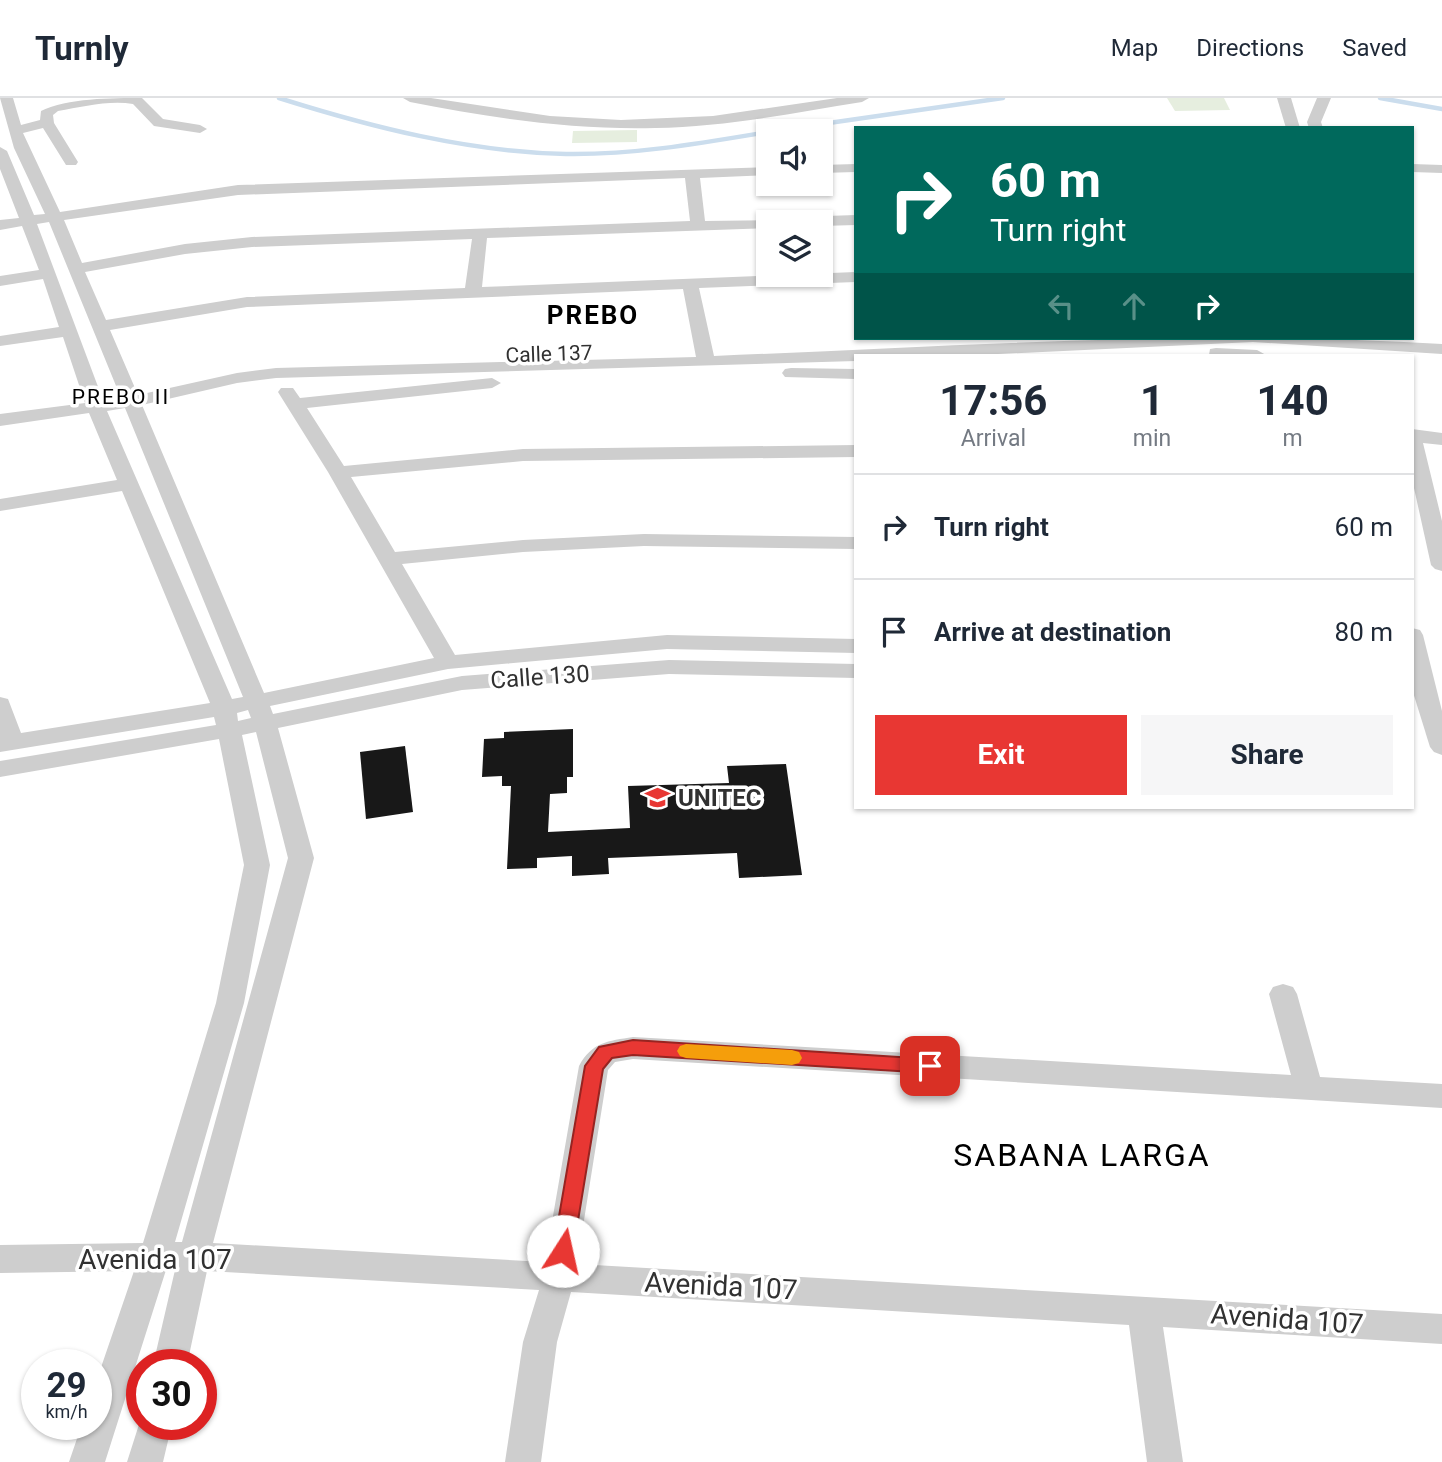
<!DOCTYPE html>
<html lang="en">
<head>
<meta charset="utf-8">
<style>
	:root { --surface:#fff; --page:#f6f6f7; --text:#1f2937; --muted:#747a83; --line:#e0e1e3; --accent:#e83733 }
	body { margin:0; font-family:Roboto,sans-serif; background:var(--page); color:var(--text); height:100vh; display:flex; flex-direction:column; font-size:26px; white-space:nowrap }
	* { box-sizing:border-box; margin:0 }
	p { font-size:23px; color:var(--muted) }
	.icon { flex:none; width:38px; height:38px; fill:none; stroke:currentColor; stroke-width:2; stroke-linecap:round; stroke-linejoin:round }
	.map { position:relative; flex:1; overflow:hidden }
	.drawer { position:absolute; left:854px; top:256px; width:560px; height:455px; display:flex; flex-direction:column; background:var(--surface); border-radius:0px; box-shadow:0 2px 5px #0004 }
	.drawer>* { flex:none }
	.hud { position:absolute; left:854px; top:28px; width:560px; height:214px; border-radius:0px; box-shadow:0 2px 5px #0004; background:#00695c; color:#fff; overflow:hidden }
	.tools { position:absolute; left:756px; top:21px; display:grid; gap:14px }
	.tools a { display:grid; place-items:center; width:77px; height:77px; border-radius:0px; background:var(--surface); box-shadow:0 2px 5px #0004; font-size:35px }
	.speed { position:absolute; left:21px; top:1251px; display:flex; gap:14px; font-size:35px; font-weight:700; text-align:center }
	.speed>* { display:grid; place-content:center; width:91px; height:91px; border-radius:50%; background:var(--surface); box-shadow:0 2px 5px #0004; line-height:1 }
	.speed small { font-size:18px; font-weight:400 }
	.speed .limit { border:10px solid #d22; background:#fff; color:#111 }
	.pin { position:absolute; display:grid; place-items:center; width:60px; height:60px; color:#fff; margin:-30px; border-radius:14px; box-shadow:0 4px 10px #0006 }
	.me { position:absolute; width:77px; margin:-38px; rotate:10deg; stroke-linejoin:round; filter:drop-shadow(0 0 5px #0008) }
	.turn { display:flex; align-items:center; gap:24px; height:147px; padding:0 21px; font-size:32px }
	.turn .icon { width:91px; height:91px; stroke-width:2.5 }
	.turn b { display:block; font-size:49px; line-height:60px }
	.lanes { display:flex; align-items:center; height:66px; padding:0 21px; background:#0003; justify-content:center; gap:35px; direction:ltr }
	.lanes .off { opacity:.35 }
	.eta { display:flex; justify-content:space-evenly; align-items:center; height:119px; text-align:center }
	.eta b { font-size:42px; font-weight:700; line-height:49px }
	.primary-button { display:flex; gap:14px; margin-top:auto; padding:14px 21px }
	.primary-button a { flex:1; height:80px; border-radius:0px; background:var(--accent); color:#fff; font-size:28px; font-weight:700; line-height:80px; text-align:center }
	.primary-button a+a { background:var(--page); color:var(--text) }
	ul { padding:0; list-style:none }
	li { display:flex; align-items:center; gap:21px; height:105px; padding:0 21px; border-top:2px solid var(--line) }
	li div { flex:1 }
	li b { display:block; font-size:26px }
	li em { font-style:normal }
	header { display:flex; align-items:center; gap:42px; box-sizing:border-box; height:98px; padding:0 35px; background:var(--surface); border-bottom:2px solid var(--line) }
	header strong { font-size:33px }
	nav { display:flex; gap:38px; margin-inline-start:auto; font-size:24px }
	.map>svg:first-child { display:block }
	.green { fill:#e6eedf }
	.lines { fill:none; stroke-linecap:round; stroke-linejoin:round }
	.stream { stroke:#cbdded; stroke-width:4.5 }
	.building { fill:#181818 }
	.minor { fill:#cecece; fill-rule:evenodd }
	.route { fill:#e83733; stroke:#972421; stroke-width:2 }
	.slow { fill:#f59e0b }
	.labels { text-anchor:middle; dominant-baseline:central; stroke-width:7; stroke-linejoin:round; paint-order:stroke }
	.far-street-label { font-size:21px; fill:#313131; stroke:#fff }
	.far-neighbourhood-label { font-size:21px; letter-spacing:2px; fill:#000; stroke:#fff }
	.street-label { font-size:24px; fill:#313131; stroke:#fff }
	.poi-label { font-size:24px; font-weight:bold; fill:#313131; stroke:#fff; text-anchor:start }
	.far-district-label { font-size:26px; font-weight:bold; letter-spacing:2px; fill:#000; stroke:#fff }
	.near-street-label { font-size:28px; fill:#313131; stroke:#fff }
	.near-neighbourhood-label { font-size:32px; letter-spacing:2px; fill:#000; stroke:#fff }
</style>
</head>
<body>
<header>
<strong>Turnly</strong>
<nav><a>Map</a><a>Directions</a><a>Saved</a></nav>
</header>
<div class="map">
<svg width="1442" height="1364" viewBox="0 0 1442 1364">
	<rect width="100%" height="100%" fill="#fff"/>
	<g class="green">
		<polygon points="1167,0 1224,0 1230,12 1175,13"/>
		<polygon points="637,32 637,44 572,45 573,33"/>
	</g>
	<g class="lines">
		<g class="stream">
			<path d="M279,0C371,29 469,54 566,56C634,57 702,45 768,34"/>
			<polyline points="1380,0 1442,11"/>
			<polyline points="773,33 1003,0"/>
		</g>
	</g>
	<g class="building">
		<polygon points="573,631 573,679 567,679 567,695 550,696 548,734 630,730 628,688 729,685 727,668 786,666 802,777 739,780 737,755 608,760 609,776 572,778 572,758 537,760 537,770 507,771 511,688 502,688 502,678 482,679 484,641 504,640 504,634"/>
		<polygon points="405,648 413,714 366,721 360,654"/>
	</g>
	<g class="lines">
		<g class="minor">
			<path d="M0,0H13L21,27L40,22L41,13C67,0 112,0 142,0L163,21L200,27L207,31L200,35L154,28L133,6C109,2 82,9 58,13L53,17L54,25L78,64L76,67H66L43,30L23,35L60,114L238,87L768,69V77L700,80L705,123L774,122L775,124H768V130L487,140L482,189L856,174V184L699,190L714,258C956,248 1199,231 1442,246V256L1253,244L978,257H856V263L276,280L237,285L142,307L264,595L434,560L328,374L278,294L281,290H293L300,300L492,280L501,285L492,290L307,310L344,368L523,351L856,347V359L523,363L351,379L395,454L523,442L644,436L856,439V451L644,448L523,454L402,466L455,557L667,537L856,541V555L667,551L448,571L270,608L273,616L462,578L669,562L856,566V580L669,576L462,592L278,630L314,760L213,1145L545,1164L579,968C592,944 608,943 633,939L1291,977L1269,896L1273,889L1283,886L1293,889L1297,896L1320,979L1442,986V1010L633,961L615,964L608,972L577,1166L1442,1216V1246L1163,1229L1183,1364H1147L1129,1227L571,1194L557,1244L541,1364H505L523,1244L539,1192L207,1173L187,1267H153L175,1172H166L105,1364H69L82,1326H96V1284L134,1173L0,1175V1147L143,1145L216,905L244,767L219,641L0,679V663L216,627L214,619L0,654V599L8,601L21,635L210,605L122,393L0,413V401L117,382L89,315L0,328V316L85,305L63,239L0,248V238L59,229L43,181L0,188V178L39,172L22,128L0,132V122L19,120L0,71V49L7,53L34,117L45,116L14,50ZM685,80L690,123L252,139L185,146L82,165L64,122L238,97ZM49,124L121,300L103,302L37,126ZM472,141L465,190L247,199L106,222L85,174L185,156L252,149ZM683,191L696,259L276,270L237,275L138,297L110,232L247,209ZM125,310L243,599L232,601L107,313ZM248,612L251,620L238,623L237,615ZM256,634L288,760L182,1144H175L244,905L270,767L242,637Z"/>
			<path d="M403,0H431L550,18L621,22L713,18L837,0H869L862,4C793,15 725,29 655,30C572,32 491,20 410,4Z"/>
			<polygon points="1277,0 1291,0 1300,30 1286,30"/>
			<polygon points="1317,0 1331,0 1321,24 1323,30 1309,30 1307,24"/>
			<polygon points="856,66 856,74 821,75 821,67"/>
			<polygon points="1412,66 1442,67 1442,75 1412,74"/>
			<polygon points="856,117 856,127 821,128 821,124 788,124 796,119"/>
			<polygon points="1216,250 1257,252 1266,257 1209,257 1210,251"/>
			<polygon points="791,270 856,271 856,281 785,279 782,275 785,271"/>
			<polygon points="1412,331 1442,335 1442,347 1423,345 1442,423 1442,473 1435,471 1431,467 1412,381"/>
			<polygon points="1412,530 1420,532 1423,537 1442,613 1442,657 1434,654 1430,649 1412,591"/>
			<polygon points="142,1317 142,1326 172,1326 163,1364 127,1364"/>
		</g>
	</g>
	<polygon class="route" points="633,942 930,961 937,963 940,968 937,973 930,975 633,957 612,960 603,971 573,1153 570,1159 563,1161 556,1159 553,1153 585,968 599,949"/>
	<polygon class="slow" points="686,946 792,952 799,954 802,960 799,965 792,967 686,960 680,958 677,953 680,948"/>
	<defs>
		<symbol id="university-bare" viewBox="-9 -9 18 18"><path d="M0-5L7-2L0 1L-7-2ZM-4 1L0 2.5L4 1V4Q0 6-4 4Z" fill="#e83733" stroke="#fff" stroke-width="2.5" paint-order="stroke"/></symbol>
	</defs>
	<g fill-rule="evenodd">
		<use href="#university-bare" x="640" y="682" width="35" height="35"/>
	</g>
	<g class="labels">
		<g class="far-street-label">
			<text transform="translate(549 256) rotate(-2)">Calle 137</text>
		</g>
		<g class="far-neighbourhood-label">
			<text x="121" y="299">PREBO II</text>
		</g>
		<g class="street-label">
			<text transform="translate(540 579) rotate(-4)">Calle 130</text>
		</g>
		<g class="poi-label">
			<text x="678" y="700">UNITEC</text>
		</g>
		<g class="far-district-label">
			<text x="593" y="217">PREBO</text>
		</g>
		<g class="near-street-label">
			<text x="155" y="1161">Avenida 107</text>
			<text transform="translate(721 1188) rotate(3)">Avenida 107</text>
			<text transform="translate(1287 1221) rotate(4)">Avenida 107</text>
		</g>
		<g class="near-neighbourhood-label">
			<text x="1082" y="1057">SABANA LARGA</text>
		</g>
	</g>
</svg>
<div class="tools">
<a><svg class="icon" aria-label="sound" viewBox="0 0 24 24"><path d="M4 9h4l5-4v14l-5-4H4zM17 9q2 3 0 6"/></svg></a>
<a><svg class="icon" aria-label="layers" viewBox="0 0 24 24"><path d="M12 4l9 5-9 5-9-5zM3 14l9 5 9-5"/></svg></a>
</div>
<div class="speed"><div>29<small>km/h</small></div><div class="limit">30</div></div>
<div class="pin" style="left:930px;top:968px;background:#d93025"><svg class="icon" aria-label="arrive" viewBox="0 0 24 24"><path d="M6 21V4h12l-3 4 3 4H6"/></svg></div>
<svg class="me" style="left:563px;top:1153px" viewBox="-20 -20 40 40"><circle r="19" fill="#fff"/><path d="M0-13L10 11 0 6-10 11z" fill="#e83733"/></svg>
<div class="hud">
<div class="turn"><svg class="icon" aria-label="right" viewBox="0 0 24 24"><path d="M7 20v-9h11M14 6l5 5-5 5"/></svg><div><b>60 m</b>Turn right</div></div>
<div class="lanes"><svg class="icon off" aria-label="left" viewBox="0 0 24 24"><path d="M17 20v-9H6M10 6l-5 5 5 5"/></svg><svg class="icon off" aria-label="ahead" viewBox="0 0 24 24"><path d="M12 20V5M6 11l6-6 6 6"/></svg><svg class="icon" aria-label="right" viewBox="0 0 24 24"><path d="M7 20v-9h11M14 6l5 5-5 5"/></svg></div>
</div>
<section class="drawer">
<div class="eta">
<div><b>17:56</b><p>Arrival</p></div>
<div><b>1</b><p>min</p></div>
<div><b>140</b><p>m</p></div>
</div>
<ul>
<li><svg class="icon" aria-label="right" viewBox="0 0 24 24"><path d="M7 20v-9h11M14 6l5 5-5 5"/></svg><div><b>Turn right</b></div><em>60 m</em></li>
<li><svg class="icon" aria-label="arrive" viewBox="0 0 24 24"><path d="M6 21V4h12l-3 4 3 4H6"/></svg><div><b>Arrive at destination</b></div><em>80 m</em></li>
</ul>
<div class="primary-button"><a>Exit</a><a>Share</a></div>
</section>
</div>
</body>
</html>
